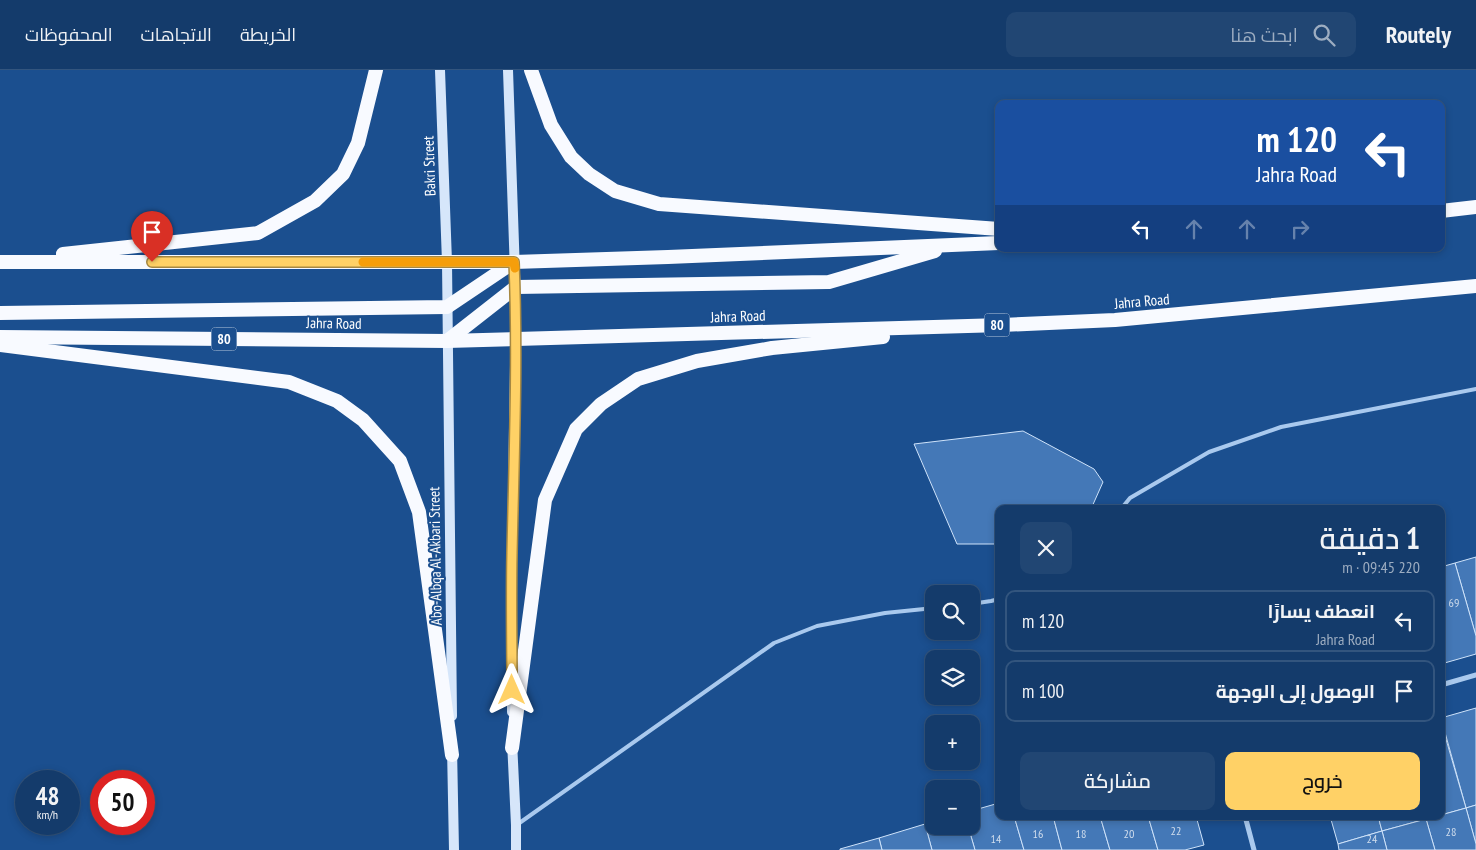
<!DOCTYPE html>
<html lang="ar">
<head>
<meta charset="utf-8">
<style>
	:root { --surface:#143b6b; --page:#214673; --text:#f1f3f6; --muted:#9dadc1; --line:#33557e; --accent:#ffd166 }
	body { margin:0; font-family:"PT Sans Narrow",Cairo,sans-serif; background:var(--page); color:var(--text); direction:rtl; height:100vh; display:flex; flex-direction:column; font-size:19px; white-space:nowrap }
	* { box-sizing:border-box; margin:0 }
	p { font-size:16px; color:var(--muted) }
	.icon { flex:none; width:28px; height:28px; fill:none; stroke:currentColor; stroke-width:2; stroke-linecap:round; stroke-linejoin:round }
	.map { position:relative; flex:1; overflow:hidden; direction:ltr }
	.sheet { position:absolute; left:995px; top:435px; width:450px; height:315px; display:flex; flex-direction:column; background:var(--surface); border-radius:10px; box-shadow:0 2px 8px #0003,0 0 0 1px var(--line); direction:rtl }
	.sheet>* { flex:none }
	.top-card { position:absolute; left:995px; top:30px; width:450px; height:152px; border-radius:10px; box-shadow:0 2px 8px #0003,0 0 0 1px var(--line); direction:rtl; background:#1a4fa0; color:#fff; overflow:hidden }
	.tools { position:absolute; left:925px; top:515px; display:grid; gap:10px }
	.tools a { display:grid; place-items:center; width:55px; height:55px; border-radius:10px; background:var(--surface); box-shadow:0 2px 8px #0003,0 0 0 1px var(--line); font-size:25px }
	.speed { position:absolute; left:15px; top:700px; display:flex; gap:10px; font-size:25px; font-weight:700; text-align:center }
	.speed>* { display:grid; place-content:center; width:65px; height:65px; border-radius:50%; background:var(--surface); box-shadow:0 2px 8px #0003,0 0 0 1px var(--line); line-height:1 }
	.speed small { font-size:12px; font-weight:400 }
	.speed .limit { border:8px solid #d22; background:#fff; color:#111 }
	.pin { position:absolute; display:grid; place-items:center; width:42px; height:42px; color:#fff; margin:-51px -21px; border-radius:50% 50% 50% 0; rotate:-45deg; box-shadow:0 0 5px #0007 }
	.pin .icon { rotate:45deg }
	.me { position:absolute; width:55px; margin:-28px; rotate:0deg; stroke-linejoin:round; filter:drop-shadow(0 0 4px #0008) }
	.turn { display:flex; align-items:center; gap:18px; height:105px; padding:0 25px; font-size:22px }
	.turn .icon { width:65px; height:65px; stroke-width:2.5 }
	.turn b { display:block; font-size:35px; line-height:42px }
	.lanes { display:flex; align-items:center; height:48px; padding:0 25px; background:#0003; justify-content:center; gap:25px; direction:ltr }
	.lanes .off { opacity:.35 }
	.round { display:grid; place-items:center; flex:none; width:52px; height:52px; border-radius:10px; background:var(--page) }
	.overview { display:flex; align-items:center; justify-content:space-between; height:85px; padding:0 25px }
	h1 { font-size:30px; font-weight:600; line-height:38px }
	.cta { display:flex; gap:10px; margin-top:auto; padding:10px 25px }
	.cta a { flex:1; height:58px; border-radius:10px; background:var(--accent); color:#111; font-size:20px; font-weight:600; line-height:58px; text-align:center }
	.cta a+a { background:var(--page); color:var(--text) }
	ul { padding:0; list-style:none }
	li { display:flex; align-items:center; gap:15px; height:62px; margin:0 10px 8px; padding:0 15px; border:2px solid var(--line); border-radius:10px }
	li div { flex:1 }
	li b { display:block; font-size:19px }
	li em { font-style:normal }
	header { display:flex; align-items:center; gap:30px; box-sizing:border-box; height:70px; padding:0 25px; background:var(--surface); border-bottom:1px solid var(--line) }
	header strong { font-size:24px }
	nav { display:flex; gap:28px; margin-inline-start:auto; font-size:18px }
	.search { width:350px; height:45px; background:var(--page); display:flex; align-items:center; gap:12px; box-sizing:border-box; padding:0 18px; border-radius:10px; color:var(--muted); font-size:19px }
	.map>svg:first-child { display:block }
	.building { fill:#4478b7; stroke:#cfe3fa }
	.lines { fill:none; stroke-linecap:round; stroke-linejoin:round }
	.service { stroke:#a9c9ee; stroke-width:4 }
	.minor { stroke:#a9c9ee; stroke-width:5 }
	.secondary { stroke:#d6e6fa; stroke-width:10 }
	.trunk { stroke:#f8faff; stroke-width:14 }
	.route-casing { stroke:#a68842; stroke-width:12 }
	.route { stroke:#ffd166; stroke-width:9 }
	.slow { stroke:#f59e0b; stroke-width:9 }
	.labels { text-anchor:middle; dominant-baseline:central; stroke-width:4; stroke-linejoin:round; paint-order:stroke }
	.number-label { font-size:12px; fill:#d0dded }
	.shield { fill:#1b4f8f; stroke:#bbcadd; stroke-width:1 }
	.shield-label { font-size:14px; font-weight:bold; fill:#fff }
	.street-label { font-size:15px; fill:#fff; stroke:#1b4f8f }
</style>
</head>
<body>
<header>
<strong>Routely</strong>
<div class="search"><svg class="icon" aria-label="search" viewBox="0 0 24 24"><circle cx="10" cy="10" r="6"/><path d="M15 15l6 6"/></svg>ابحث هنا</div>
<nav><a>الخريطة</a><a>الاتجاهات</a><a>المحفوظات</a></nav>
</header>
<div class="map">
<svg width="1476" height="780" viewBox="0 0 1476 780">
	<rect width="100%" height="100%" fill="#1b4f8f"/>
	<g class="building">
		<polygon points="1023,361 1094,399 1103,412 1091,439 999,439 999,474 957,474 914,374"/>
		<polygon points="1476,487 1476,566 1455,493"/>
		<polygon points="1455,493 1476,566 1476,584 1441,594 1441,497"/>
		<polygon points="1476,638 1476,735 1466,738 1441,648"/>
		<polygon points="1441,652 1466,738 1441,745"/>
		<polygon points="999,733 999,746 1014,746 1024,780 975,780 968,756 971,756 971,741"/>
		<polygon points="1476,735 1476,774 1466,738"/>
		<polygon points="1466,738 1476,774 1476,780 1435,780 1426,749 1441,746 1441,745"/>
		<polygon points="1014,746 1053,746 1062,780 1024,780"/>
		<polygon points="1053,746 1100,746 1110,780 1062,780"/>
		<polygon points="1100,746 1148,746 1158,780 1110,780"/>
		<polygon points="1148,746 1196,746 1204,775 1185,780 1158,780"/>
		<polygon points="1330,746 1378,746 1382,761 1338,774"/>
		<polygon points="1378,746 1425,746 1426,749 1382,761"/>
		<polygon points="1426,749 1435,780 1387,780 1382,761"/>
		<polygon points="934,752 934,756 968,756 975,780 932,780 925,754"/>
		<polygon points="925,754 932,780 882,780 879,768"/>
		<polygon points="1382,761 1387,780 1339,780 1338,774"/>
		<polygon points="879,768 882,780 840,780 840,779"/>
	</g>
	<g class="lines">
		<g class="service">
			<polyline points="1121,439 1130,428 1209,382 1281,357 1476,319"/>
			<polyline points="971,534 991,531 999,529"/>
			<polyline points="518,754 774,573 817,556 885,543 934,538"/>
		</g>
		<g class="minor">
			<polyline points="1441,615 1476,605"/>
			<polyline points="1245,746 1254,780"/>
		</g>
		<g class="secondary">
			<polyline points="440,0 447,192 452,646"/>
			<polyline points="508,0 516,232 512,484 512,642"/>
			<polyline points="512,671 516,755 516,780"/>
			<polyline points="452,678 454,780"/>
		</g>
		<g class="trunk">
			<polyline points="531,0 551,55 571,87 589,104 615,121 659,134 999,159"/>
			<polyline points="1441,141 1476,137"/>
			<polyline points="63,184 258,163 315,131 343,104 358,73 376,0"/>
			<polyline points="0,192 514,192 668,187 999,173"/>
			<polyline points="0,243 447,237 514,192"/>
			<polyline points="0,267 447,271 1002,255 1115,250 1476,216"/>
			<polyline points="447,271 516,217 829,212 935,181"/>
			<polyline points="0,275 289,312 337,331 363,350 400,391 419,442 452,685"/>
			<polyline points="512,678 545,430 576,359 601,334 638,309 697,291 772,278 883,267"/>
		</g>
	</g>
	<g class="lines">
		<defs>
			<path id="route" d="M152,192H514C518,289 514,386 512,483C511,529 512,574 512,620"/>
		</defs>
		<use href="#route" class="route-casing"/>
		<use href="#route" class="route"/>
		<polyline class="slow" points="363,192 514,192 515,198"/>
	</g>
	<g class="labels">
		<g class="number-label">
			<text x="1454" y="532">69</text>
			<text x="1176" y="760">22</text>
			<text x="1451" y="761">28</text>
			<text x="1038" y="763">16</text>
			<text x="1081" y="763">18</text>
			<text x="1129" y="763">20</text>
			<text x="996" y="768">14</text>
			<text x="1372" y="768">24</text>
		</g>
		<g class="shield">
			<rect x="984.5" y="243.5" width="25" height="23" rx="4"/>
			<rect x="211.5" y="257.5" width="25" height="23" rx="4"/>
		</g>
		<g class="shield-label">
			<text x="997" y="255">80</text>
			<text x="224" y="269">80</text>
		</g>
		<g class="street-label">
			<text transform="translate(429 96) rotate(-92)">Bakri Street</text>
			<text transform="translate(1142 231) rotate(-5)">Jahra Road</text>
			<text transform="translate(738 246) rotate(-2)">Jahra Road</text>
			<text transform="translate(334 253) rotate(1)">Jahra Road</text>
			<text transform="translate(435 486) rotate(-91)">Abo-Albqa Al-Akbari Street</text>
		</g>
	</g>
</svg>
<div class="tools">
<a><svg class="icon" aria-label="search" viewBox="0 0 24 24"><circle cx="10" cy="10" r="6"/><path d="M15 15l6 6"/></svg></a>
<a><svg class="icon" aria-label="layers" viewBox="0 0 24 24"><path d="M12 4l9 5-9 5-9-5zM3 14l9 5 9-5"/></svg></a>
<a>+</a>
<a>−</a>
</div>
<div class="speed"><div>48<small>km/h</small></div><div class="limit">50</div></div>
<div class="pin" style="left:152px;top:192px;background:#d93025"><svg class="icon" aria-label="arrive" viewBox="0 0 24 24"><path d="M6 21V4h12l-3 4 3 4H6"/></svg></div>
<svg class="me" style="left:512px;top:620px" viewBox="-20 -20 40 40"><path d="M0-17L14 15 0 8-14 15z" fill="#ffd166" stroke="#fff" stroke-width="4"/></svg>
<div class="top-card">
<div class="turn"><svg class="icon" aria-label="left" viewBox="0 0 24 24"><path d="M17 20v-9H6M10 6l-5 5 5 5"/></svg><div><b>120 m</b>Jahra Road</div></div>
<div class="lanes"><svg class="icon" aria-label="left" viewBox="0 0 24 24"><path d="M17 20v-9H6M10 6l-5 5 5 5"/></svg><svg class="icon off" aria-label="ahead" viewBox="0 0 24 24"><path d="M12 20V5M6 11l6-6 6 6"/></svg><svg class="icon off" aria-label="ahead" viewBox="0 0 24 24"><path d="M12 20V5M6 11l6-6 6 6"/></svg><svg class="icon off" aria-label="right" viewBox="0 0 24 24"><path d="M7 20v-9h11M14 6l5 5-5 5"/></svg></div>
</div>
<section class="sheet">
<div class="overview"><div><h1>1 دقيقة</h1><p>220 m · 09:45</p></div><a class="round"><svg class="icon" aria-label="close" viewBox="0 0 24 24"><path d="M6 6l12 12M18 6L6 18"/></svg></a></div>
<ul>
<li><svg class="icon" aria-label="left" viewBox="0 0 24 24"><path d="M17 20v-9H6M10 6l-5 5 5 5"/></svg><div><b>انعطف يسارًا</b><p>Jahra Road</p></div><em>120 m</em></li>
<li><svg class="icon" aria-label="arrive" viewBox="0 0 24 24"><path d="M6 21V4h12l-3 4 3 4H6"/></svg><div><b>الوصول إلى الوجهة</b></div><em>100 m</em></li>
</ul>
<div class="cta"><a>خروج</a><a>مشاركة</a></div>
</section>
</div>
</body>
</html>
